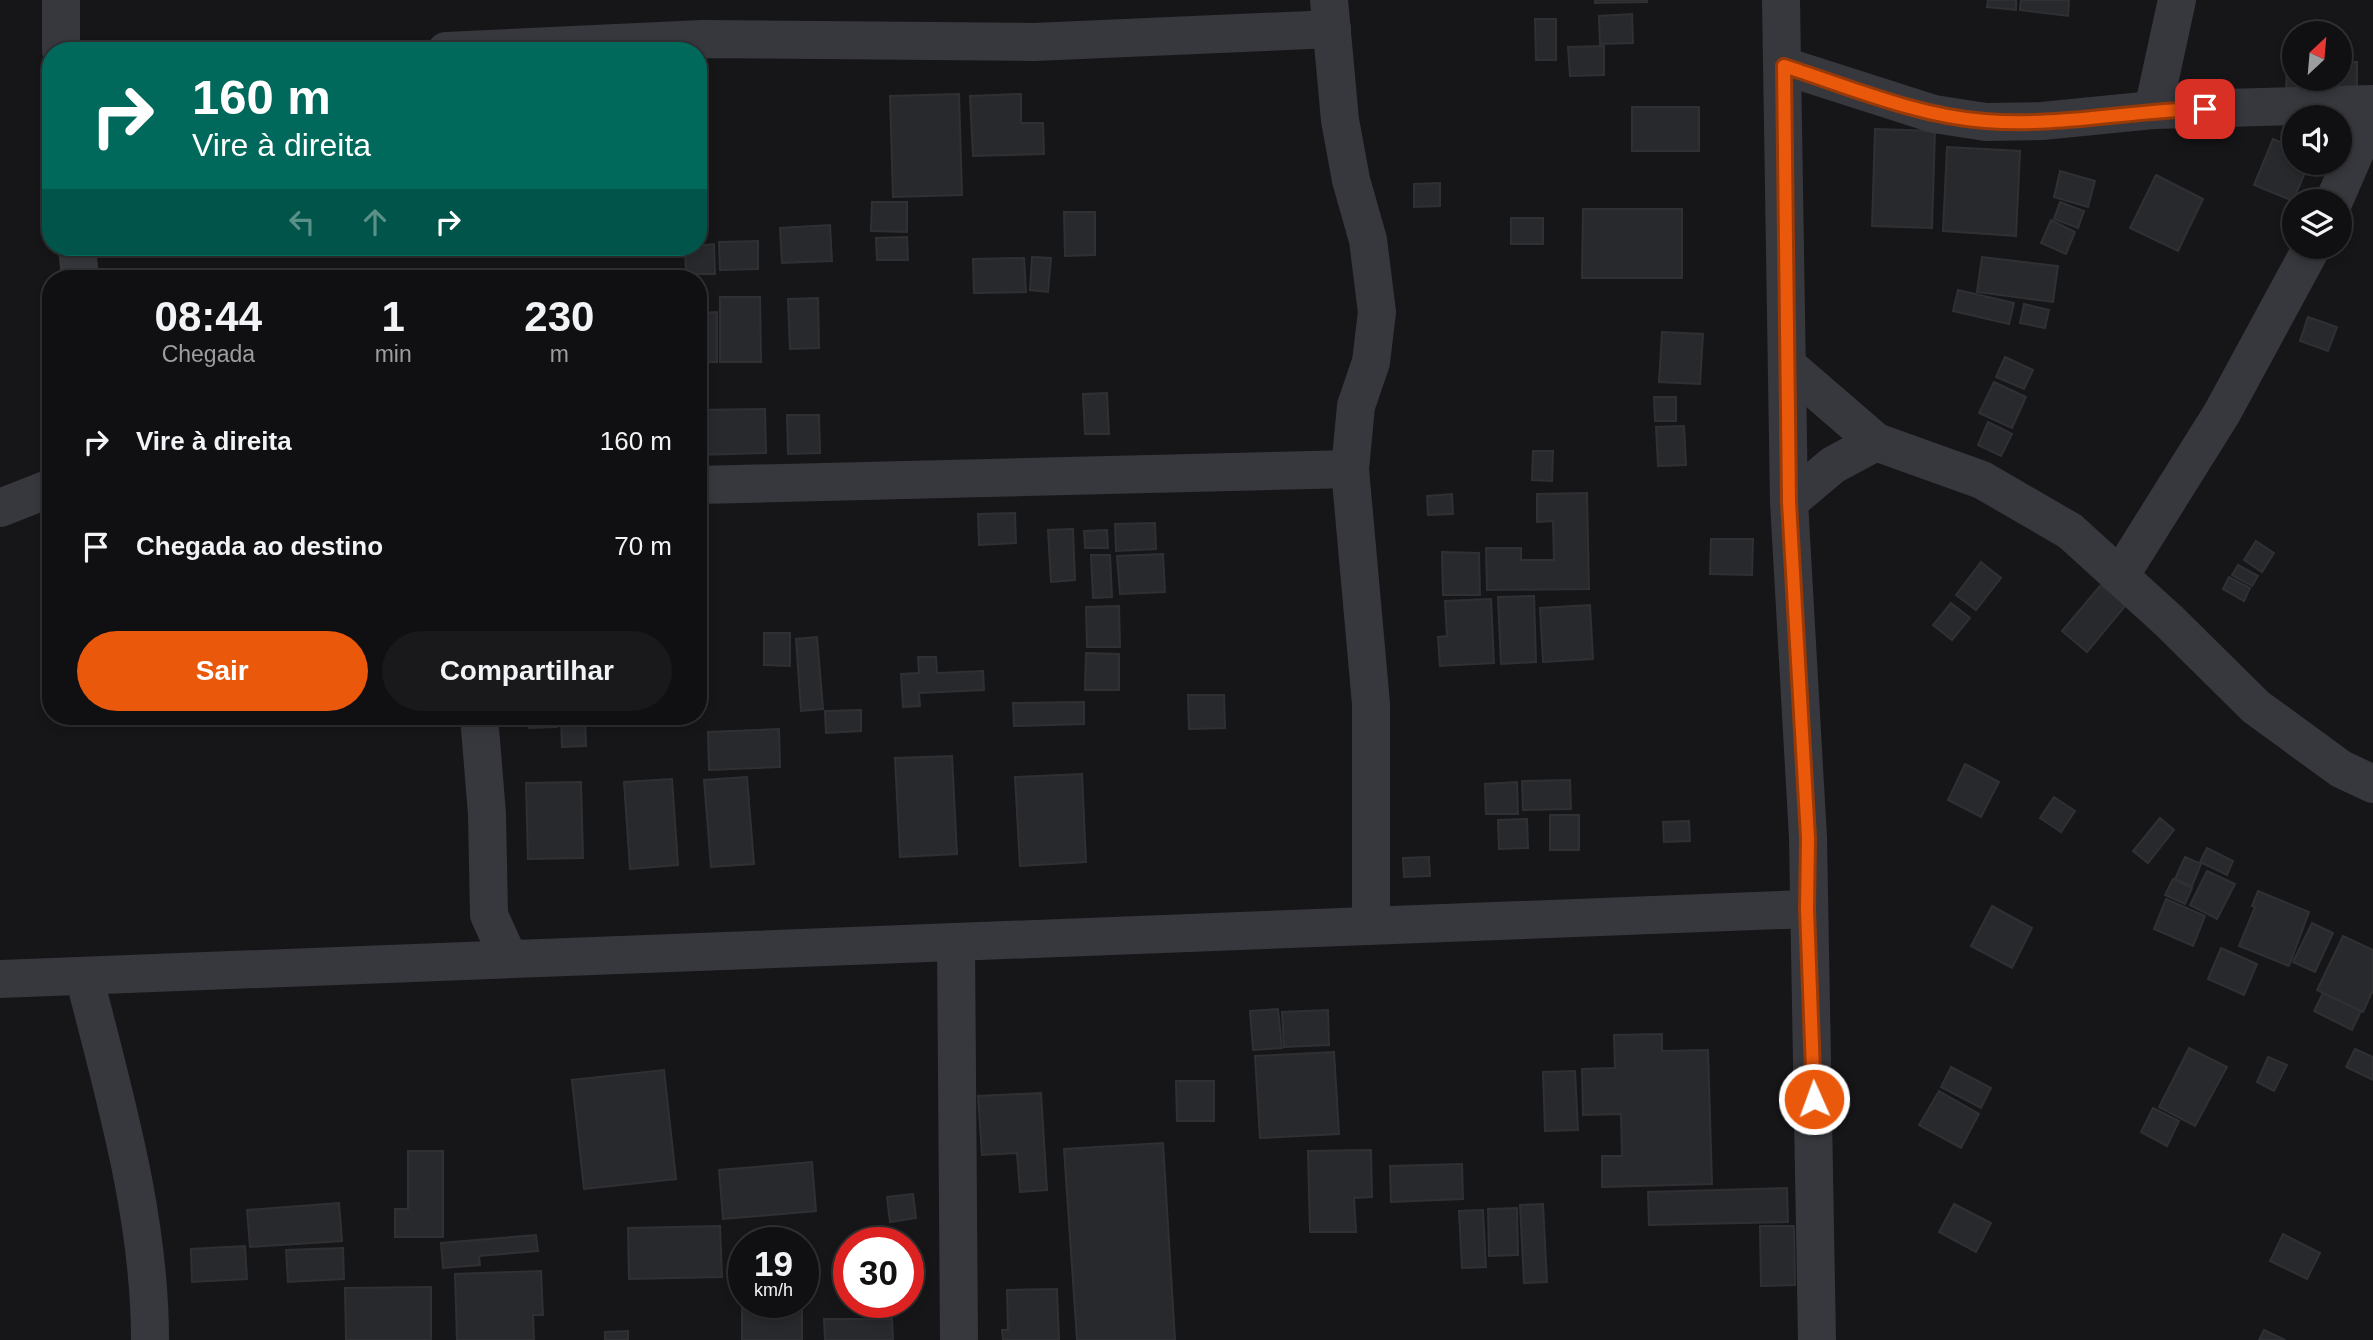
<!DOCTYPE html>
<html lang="pt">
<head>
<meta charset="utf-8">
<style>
	:root { --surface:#101012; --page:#19191b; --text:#f1f3f6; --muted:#9c9d9f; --line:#303032; --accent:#ea580c }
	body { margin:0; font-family:Arial,sans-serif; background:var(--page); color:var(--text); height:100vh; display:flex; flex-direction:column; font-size:26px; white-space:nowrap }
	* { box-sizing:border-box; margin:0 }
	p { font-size:23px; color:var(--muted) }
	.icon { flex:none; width:38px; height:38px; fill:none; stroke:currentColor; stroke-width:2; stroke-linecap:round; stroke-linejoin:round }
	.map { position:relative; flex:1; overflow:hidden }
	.details { position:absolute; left:42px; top:270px; width:665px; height:455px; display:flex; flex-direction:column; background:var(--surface); border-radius:28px; box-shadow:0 4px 10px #0003,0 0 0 2px var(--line) }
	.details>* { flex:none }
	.top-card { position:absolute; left:42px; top:42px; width:665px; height:214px; border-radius:28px; box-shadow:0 4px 10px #0003,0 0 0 2px var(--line); background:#00695c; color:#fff; overflow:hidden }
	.needle { width:46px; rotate:26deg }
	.tools { position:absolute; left:2282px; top:21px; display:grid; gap:14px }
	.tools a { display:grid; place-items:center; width:70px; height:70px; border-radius:50%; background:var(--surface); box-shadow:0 4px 10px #0003,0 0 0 2px var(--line); font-size:35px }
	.speed { position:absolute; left:728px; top:1227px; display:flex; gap:14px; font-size:35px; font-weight:700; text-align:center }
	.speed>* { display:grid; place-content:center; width:91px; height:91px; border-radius:50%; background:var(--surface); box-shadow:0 4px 10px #0003,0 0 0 2px var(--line); line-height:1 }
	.speed small { font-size:18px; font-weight:400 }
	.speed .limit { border:10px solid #d22; background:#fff; color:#111 }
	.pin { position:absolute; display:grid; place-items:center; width:60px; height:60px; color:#fff; margin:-30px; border-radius:14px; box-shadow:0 4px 10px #0006 }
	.me { position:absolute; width:77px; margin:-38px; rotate:358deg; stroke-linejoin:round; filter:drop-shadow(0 0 5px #0008) }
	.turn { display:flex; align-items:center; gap:24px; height:147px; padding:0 35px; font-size:32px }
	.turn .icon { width:91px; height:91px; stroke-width:2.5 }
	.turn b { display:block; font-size:49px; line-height:60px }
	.lanes { display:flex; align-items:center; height:66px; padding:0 35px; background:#0003; justify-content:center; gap:35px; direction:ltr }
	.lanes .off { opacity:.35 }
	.eta { display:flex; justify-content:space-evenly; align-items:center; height:119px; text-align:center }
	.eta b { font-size:42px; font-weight:600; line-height:49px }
	.primary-button { display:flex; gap:14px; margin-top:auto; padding:14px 35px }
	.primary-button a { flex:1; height:80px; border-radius:42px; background:var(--accent); color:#fff; font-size:28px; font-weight:600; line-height:80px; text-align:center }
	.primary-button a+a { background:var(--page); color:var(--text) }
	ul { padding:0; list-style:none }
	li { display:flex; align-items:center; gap:21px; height:105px; padding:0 35px }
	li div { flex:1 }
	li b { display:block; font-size:26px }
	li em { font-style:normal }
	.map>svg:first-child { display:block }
	.building { fill:#28292c; stroke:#2f3034; stroke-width:2 }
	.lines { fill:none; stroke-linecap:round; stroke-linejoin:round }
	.minor { stroke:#36383d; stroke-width:38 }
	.route-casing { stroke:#983908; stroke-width:18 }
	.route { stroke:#ea580c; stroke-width:12 }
</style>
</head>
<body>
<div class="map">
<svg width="2373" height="1340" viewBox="0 0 2373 1340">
	<rect width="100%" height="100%" fill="#161618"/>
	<g class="building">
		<polygon points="1595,0 1647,0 1647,2 1595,3"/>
		<polygon points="1988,0 2016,0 2016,10 1987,7"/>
		<polygon points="2021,0 2069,0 2068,16 2020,10"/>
		<polygon points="1632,14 1633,43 1600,44 1599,16"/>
		<polygon points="1535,19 1556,19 1556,60 1536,60"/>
		<polygon points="1604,46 1604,75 1570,76 1568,47"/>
		<polygon points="2287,61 2294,61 2294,79 2340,79 2340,62 2357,62 2357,97 2286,96"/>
		<polygon points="959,94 962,195 893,197 890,96"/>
		<polygon points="1021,94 1021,123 1043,123 1044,154 973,156 970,96"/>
		<rect x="1632" y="107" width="67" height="44"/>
		<polygon points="1875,129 1935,131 1932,228 1872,226"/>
		<polygon points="2273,139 2294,148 2294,163 2309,163 2293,201 2254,185"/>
		<polygon points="1947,147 2020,151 2016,236 1943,231"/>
		<polygon points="2060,171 2095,181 2088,207 2054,197"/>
		<polygon points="2156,175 2203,199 2178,251 2130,228"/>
		<polygon points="1440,183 1440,206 1414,207 1414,184"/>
		<polygon points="872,202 907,202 907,232 871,231"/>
		<polygon points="2060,202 2084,211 2078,228 2054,219"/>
		<polygon points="1583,209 1682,209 1682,278 1582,278"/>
		<polygon points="1064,212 1095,212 1095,255 1065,256"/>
		<rect x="1511" y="218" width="32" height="26"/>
		<polygon points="2051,220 2075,232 2066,254 2041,243"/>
		<polygon points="830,225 832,261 782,263 780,228"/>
		<polygon points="907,237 908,260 877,260 876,238"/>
		<polygon points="758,241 758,269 720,270 719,242"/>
		<polygon points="714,244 715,274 686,274 685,247"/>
		<polygon points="1032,257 1051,258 1048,292 1030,290"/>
		<polygon points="1982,257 2058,266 2053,302 1977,292"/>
		<polygon points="1024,258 1026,292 974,293 973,259"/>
		<polygon points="1958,290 2014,303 2009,324 1953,311"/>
		<polygon points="720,297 760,297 761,362 720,362"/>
		<polygon points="818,298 819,348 790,349 788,299"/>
		<polygon points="2024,304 2049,310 2045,328 2020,323"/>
		<polygon points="717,312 717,362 698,362 698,313"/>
		<polygon points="2308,317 2337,327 2328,351 2300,341"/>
		<polygon points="1662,332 1703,334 1700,384 1659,382"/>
		<polygon points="2005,357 2033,370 2024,389 1996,377"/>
		<polygon points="1994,382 2026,397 2012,428 1979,413"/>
		<polygon points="1107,393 1109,434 1085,434 1083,394"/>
		<polygon points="1654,397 1676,397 1676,421 1655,421"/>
		<polygon points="765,409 766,453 698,455 698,410"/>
		<polygon points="787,415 819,415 820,453 788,454"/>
		<polygon points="1988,422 2012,434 2001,456 1978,445"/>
		<polygon points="1684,426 1686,465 1658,466 1656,427"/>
		<polygon points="1533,451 1553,451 1552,481 1532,480"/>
		<polygon points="1587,493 1589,589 1487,590 1486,548 1521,548 1521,560 1554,560 1553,521 1537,522 1537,494"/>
		<polygon points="1452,494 1453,514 1428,515 1427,496"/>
		<polygon points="1015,513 1016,543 979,545 978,514"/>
		<polygon points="1155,523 1156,549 1116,551 1115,524"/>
		<polygon points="1073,529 1075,580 1051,582 1048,530"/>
		<polygon points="1107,530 1108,548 1085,548 1084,531"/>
		<polygon points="1711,539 1753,539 1752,575 1710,574"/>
		<polygon points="2256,541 2274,553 2262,572 2244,560"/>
		<polygon points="1442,552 1479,553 1480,595 1443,595"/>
		<polygon points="1163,554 1165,592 1120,594 1117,556"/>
		<polygon points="1091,555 1110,555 1112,597 1093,598"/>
		<polygon points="1981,562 2001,578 1976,610 1956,595"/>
		<polygon points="2238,565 2258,576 2252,586 2232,575"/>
		<polygon points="2229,577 2250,588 2244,601 2223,589"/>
		<polygon points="2101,585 2126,605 2087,652 2062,631"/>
		<polygon points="1534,596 1536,662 1501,664 1498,597"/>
		<polygon points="1491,599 1494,663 1440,666 1438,637 1447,636 1445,601"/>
		<polygon points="1951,603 1970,618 1952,640 1933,625"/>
		<polygon points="1590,605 1593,659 1543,662 1540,608"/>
		<polygon points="1119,606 1120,647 1087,647 1086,607"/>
		<polygon points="764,633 790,633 790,666 764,665"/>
		<polygon points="817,637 823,709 801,711 796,639"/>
		<polygon points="1086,653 1119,654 1119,690 1085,690"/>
		<polygon points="918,657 936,657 937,673 983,671 984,690 919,693 920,706 903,707 901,674 919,673"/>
		<polygon points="699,680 700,717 616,720 616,716 698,716"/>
		<polygon points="1188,695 1224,695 1225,728 1189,729"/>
		<polygon points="1084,702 1084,724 1014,726 1013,703"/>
		<polygon points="861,710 861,731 826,733 825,711"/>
		<polygon points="529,716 556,716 557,727 529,728"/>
		<polygon points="561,716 585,716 586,746 562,747"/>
		<polygon points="590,716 610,716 611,723 591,724"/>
		<polygon points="779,729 780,767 709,770 708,732"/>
		<polygon points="952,756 957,854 900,857 895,758"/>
		<polygon points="1965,764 1999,782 1981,817 1948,800"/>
		<polygon points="1082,774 1086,862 1020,866 1015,777"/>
		<polygon points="747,777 754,864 711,867 704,780"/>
		<polygon points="672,779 678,865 630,869 624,782"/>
		<polygon points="1570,780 1571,809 1523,810 1522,781"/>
		<polygon points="581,782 583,858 528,859 526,783"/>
		<polygon points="1517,782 1518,814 1486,814 1485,784"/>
		<polygon points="2054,797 2075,811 2061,832 2040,818"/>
		<rect x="1550" y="815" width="29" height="35"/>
		<polygon points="2160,818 2174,830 2148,863 2133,851"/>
		<polygon points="1527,819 1528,848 1499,849 1498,820"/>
		<polygon points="1689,821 1690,841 1664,842 1663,822"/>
		<polygon points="2207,848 2233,861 2227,875 2200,862"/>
		<polygon points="1429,857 1430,876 1404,877 1403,858"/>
		<polygon points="2185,857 2201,864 2192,886 2175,879"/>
		<polygon points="2207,871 2235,884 2217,919 2190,905"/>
		<polygon points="2173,879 2192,888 2185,904 2165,895"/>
		<polygon points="2258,891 2309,912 2289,966 2239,946 2255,907 2252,906"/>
		<polygon points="2166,899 2205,916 2193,946 2154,929"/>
		<polygon points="1992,906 2032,928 2012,968 1971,946"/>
		<polygon points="2312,923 2333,933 2315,972 2293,962"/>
		<polygon points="2343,936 2373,950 2373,990 2363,1012 2317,990"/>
		<polygon points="2221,948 2257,964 2244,995 2208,979"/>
		<polygon points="2323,993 2361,1011 2352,1030 2314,1011"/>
		<polygon points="1278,1009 1282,1048 1253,1050 1250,1011"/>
		<polygon points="1328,1010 1329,1045 1284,1047 1282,1012"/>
		<polygon points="1662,1034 1662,1051 1708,1050 1712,1184 1602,1187 1602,1156 1622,1156 1621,1114 1583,1115 1582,1069 1615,1068 1614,1035"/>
		<polygon points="2189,1048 2227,1067 2195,1126 2159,1107"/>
		<polygon points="2355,1049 2373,1057 2373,1080 2346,1067"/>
		<polygon points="1334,1052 1339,1134 1260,1138 1255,1056"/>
		<polygon points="2268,1057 2287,1065 2274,1091 2257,1082"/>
		<polygon points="1951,1067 1991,1088 1981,1108 1941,1087"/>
		<polygon points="664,1070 676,1179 584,1189 572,1080"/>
		<polygon points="1575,1071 1578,1130 1545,1131 1543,1072"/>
		<polygon points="1176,1081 1214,1081 1214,1121 1177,1121"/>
		<polygon points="1939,1091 1979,1114 1961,1148 1919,1125"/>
		<polygon points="1041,1093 1047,1190 1020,1192 1017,1153 982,1155 978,1096"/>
		<polygon points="2153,1108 2179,1121 2167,1146 2141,1132"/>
		<polygon points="1163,1143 1175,1340 1077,1340 1064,1149"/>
		<polygon points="1371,1150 1372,1197 1354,1198 1356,1232 1310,1232 1308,1151"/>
		<polygon points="408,1151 443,1151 443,1237 395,1237 395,1209 408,1209"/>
		<polygon points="812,1162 816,1211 723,1219 719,1170"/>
		<polygon points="1462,1164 1463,1199 1391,1202 1390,1166"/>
		<polygon points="1787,1188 1788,1222 1649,1225 1648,1192"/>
		<polygon points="913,1194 916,1218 890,1222 887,1197"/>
		<polygon points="339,1203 342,1241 250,1247 247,1210"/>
		<polygon points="1543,1204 1547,1282 1524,1283 1520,1205"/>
		<polygon points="1954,1204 1991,1223 1976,1252 1939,1232"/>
		<polygon points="1517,1208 1518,1255 1489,1256 1488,1209"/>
		<polygon points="1483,1210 1486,1267 1462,1268 1459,1211"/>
		<polygon points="720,1226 722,1277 629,1279 628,1228"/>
		<polygon points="1760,1226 1794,1226 1795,1285 1761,1286"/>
		<polygon points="2283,1234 2320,1253 2307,1279 2270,1261"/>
		<polygon points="536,1235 538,1251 479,1256 480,1265 443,1268 441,1243"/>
		<polygon points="245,1246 247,1279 192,1282 191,1249"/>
		<polygon points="343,1248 344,1279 288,1282 286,1250"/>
		<polygon points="541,1271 543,1315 533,1315 534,1340 457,1340 455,1274"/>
		<polygon points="431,1287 431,1340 346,1340 345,1288"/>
		<polygon points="1057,1289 1059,1340 1003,1340 1002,1330 1008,1330 1007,1290"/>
		<polygon points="742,1298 744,1302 802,1302 802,1340 742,1340"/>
		<polygon points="824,1319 892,1319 893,1340 825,1340"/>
		<polygon points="2264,1330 2285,1340 2259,1340"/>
		<polygon points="628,1331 628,1340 605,1340 605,1332"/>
	</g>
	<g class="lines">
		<g class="minor">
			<polyline points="1329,0 1340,120 1351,180 1368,240 1377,312 1371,362 1356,406 1350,469 1371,704 1371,925"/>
			<polyline points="1781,0 1789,502 1808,838 1817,1340"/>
			<polyline points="61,51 61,0"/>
			<polyline points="446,51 702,39 1034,42 1332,29"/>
			<polyline points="1784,66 1934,114 1986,122 2042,121 2153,110 2373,104"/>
			<polyline points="2153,110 2177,0"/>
			<polyline points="2334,201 2373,111"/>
			<polyline points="77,247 80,278"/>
			<polyline points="1788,366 1876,442 1982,480 2070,531 2169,621 2256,707 2341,769 2373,784"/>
			<polyline points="698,485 1350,469"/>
			<polyline points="1789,502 1833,465 1876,442"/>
			<polyline points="0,508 51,488"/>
			<polyline points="2120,576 2222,413 2312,247"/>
			<polyline points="479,716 487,814 489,915 509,959"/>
			<polyline points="956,942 959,1340"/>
			<path d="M84,976C114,1095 150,1215 150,1340"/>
			<polyline points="0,979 1807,909"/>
		</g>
	</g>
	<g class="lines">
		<defs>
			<path id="route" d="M1814,1099L1807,909L1808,838L1789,502L1784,66C1849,87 1917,116 1985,121C2058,127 2132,110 2205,109"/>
		</defs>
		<use href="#route" class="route-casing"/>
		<use href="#route" class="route"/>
	</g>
</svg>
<div class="tools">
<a><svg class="needle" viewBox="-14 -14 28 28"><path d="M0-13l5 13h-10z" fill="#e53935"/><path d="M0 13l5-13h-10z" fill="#9c9d9f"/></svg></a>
<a><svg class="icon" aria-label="sound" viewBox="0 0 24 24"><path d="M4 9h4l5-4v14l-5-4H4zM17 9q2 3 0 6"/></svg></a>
<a><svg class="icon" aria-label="layers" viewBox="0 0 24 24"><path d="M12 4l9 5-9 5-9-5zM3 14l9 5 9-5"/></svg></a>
</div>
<div class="speed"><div>19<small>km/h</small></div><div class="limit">30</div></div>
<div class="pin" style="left:2205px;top:109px;background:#d93025"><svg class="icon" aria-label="arrive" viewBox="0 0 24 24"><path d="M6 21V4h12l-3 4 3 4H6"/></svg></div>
<svg class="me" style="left:1814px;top:1099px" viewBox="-20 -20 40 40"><circle r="17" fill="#ea580c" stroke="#fff" stroke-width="3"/><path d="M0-11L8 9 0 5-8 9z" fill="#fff"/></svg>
<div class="top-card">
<div class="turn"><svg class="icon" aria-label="right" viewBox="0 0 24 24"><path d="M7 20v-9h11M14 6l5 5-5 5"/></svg><div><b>160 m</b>Vire à direita</div></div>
<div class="lanes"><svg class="icon off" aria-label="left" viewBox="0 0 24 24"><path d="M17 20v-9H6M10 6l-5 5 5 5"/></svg><svg class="icon off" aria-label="ahead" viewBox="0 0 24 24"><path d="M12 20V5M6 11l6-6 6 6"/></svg><svg class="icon" aria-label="right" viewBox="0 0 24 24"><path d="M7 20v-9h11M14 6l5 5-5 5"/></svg></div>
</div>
<section class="details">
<div class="eta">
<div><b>08:44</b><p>Chegada</p></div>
<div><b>1</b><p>min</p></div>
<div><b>230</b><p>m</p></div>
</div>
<ul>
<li><svg class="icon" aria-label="right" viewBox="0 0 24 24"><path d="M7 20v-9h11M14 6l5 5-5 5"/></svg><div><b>Vire à direita</b></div><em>160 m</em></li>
<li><svg class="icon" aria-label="arrive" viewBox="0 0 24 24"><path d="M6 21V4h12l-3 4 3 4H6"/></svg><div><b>Chegada ao destino</b></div><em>70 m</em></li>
</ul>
<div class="primary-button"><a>Sair</a><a>Compartilhar</a></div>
</section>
</div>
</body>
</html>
